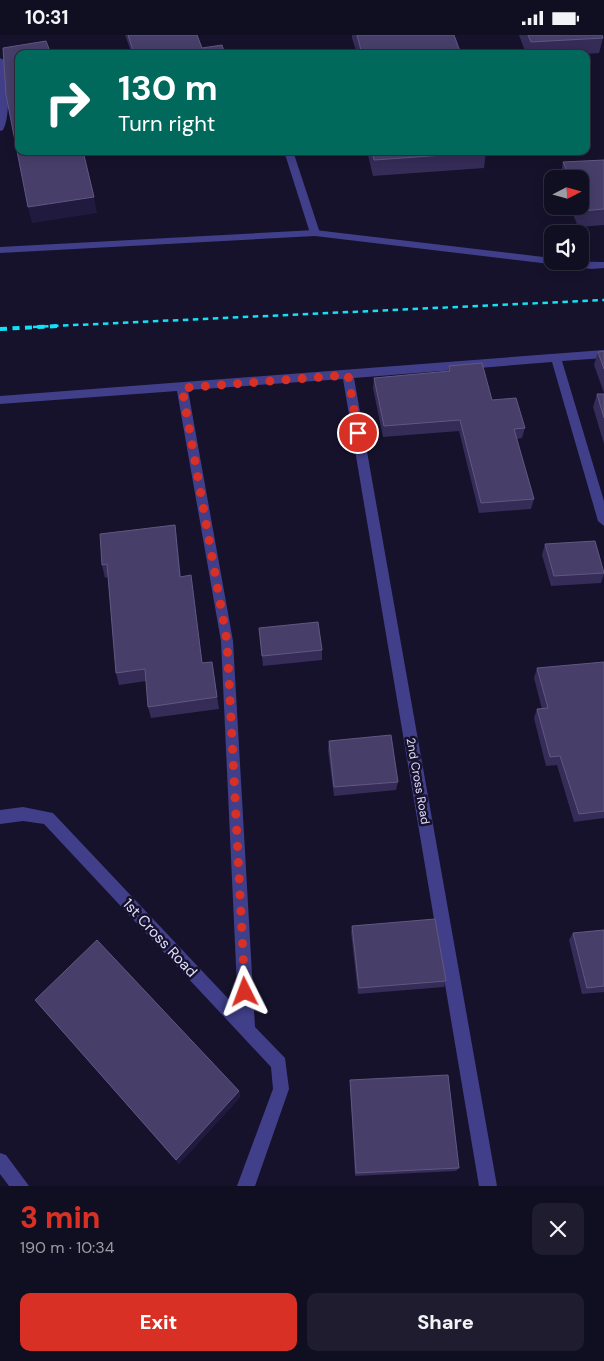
<!DOCTYPE html>
<html lang="en">
<head>
<meta charset="utf-8">
<style>
	:root { --surface:#100e21; --page:#1e1c2e; --text:#f1f3f6; --muted:#9c9ca5; --line:#302e3f; --accent:#d93025 }
	body { margin:0; font-family:"DM Sans",sans-serif; background:var(--page); color:var(--text); height:100vh; display:flex; flex-direction:column; font-size:19px; white-space:nowrap }
	* { box-sizing:border-box; margin:0 }
	p { font-size:16px; color:var(--muted) }
	.icon { flex:none; width:28px; height:28px; fill:none; stroke:currentColor; stroke-width:2; stroke-linecap:round; stroke-linejoin:round }
	.map { position:relative; height:1151px; overflow:hidden }
	.panel { display:flex; flex-direction:column; background:var(--surface); flex:1 }
	.panel>* { flex:none }
	.hud { position:absolute; left:15px; top:15px; width:575px; height:105px; border-radius:10px; box-shadow:0 2px 12px #0003,0 0 0 1px var(--line); background:#00695c; color:#fff; overflow:hidden }
	.needle { width:32px; rotate:84deg }
	.tools { position:absolute; left:544px; top:135px; display:grid; gap:10px }
	.tools a { display:grid; place-items:center; width:45px; height:45px; border-radius:10px; background:var(--surface); box-shadow:0 2px 12px #0003,0 0 0 1px var(--line); font-size:25px }
	.pin { position:absolute; display:grid; place-items:center; width:42px; height:42px; color:#fff; margin:-21px; border:2px solid #fff; border-radius:50%; box-shadow:0 1px 5px #0007 }
	.me { position:absolute; width:55px; margin:-28px; rotate:357deg; stroke-linejoin:round; filter:drop-shadow(0 0 4px #0008) }
	.turn { display:flex; align-items:center; gap:18px; height:105px; padding:0 20px; font-size:22px }
	.turn .icon { width:65px; height:65px; stroke-width:2.5 }
	.turn b { display:block; font-size:35px; line-height:42px }
	.round { display:grid; place-items:center; flex:none; width:52px; height:52px; border-radius:10px; background:var(--page) }
	.summary { display:flex; align-items:center; justify-content:space-between; height:85px; padding:0 20px }
	h1 { font-size:30px; font-weight:800; line-height:38px; color:var(--accent) }
	.action { display:flex; gap:10px; margin-top:auto; padding:10px 20px }
	.action a { flex:1; height:58px; border-radius:10px; background:var(--accent); color:#fff; font-size:20px; font-weight:800; line-height:58px; text-align:center }
	.action a+a { background:var(--page); color:var(--text) }
	.status { display:flex; justify-content:space-between; align-items:center; height:35px; padding:0 25px; background:var(--surface); direction:ltr }
	.status svg { height:14px; fill:currentColor }
	.map>svg:first-child { display:block }
	.lines { fill:none; stroke-linecap:round; stroke-linejoin:round }
	.service { fill:#413f89; fill-rule:evenodd }
	.minor { fill:#413f89; fill-rule:evenodd }
	.rail-far1 { stroke:#11e3f7; stroke-width:2.5; stroke-dasharray:5.5 4.5; stroke-linecap:butt }
	.rail { stroke:#11e3f7; stroke-width:4; stroke-dasharray:7 5.5; stroke-linecap:butt }
	.wall { fill:#352c58 }
	.shaded-wall { fill:#211a3f }
	.building { fill:#473f6a; stroke:#605881 }
	.route { stroke:#d93025; stroke-width:9; stroke-dasharray:0 16.2 }
	.labels { text-anchor:middle; dominant-baseline:central; stroke-width:5; stroke-linejoin:round; paint-order:stroke }
	.street-label { font-size:12px; fill:#e1defe; stroke:#16122c }
	.near-street-label { font-size:15px; fill:#e1defe; stroke:#16122c }
</style>
</head>
<body>
<div class="status"><b>10:31</b><svg viewBox="0 0 49 12"><path d="M0 12V9h3v3zM5 12V6h3v6zM10 12V3h3v9zM15 12V0h3v12zM26 1h20v11H26zM47 4h2v5h-2z"/></svg></div>
<div class="map">
<svg width="604" height="1151" viewBox="0 0 604 1151">
	<rect width="100%" height="100%" fill="#16122c"/>
	<g class="lines">
		<g class="service">
			<path d="M0,23L4,25C8,41 11,81 3,95L0,96Z"/>
			<polygon points="284,116 293,116 320,198 318,200 315,201 310,198"/>
		</g>
		<g class="minor">
			<polygon points="315,195 552,223 552,226 604,227 604,233 592,234 315,201 0,218 0,212"/>
			<polygon points="604,315 604,323 562,326 604,466 604,491 598,486 552,327 354,343 497,1151 479,1151 343,344 188,355 233,606 255,992 285,1023 289,1054 255,1151 237,1151 273,1054 271,1032 44,789 23,786 0,789 0,775 23,772 53,778 238,974 221,606 177,356 0,369 0,361"/>
			<polygon points="0,1118 6,1120 29,1151 9,1151 0,1139"/>
		</g>
		<polyline class="rail-far1" points="33,292 604,265"/>
		<polyline class="rail" points="0,294 59,291"/>
	</g>
	<g class="wall">
		<polygon points="125,0 197,0 202,13 225,19 132,19"/>
		<polygon points="352,0 454,0 461,19 357,19 352,3"/>
		<polygon points="519,0 602,0 603,3 599,18 586,19 526,19"/>
		<polygon points="367,116 486,116 486,117 484,133 373,141"/>
		<polygon points="604,125 604,190 578,192 570,171 580,171 580,144 560,144 563,127"/>
		<polygon points="604,316 604,358 594,330 598,317"/>
		<polygon points="449,331 525,393 522,403 516,404 534,464 531,474 479,478 459,396 383,402 373,353 374,343 448,337"/>
		<polygon points="597,359 604,359 604,409 593,372"/>
		<polygon points="175,490 181,542 202,628 212,627 219,674 151,683 148,672 146,646 119,650 116,638 108,542 105,543 102,530"/>
		<polygon points="545,509 604,536 604,539 601,548 551,551 542,520"/>
		<polygon points="259,593 322,615 322,625 263,631"/>
		<polygon points="604,627 604,783 574,787 557,730 546,731 534,683 537,674 542,674 534,643 537,633"/>
		<polygon points="329,706 398,747 396,755 334,761 328,715"/>
		<polygon points="352,891 446,946 444,952 358,959 351,897"/>
		<polygon points="604,895 604,957 582,959 569,905 573,898"/>
		<polygon points="35,965 239,1056 240,1062 179,1129"/>
		<polygon points="350,1045 459,1133 456,1136 355,1141 350,1049"/>
	</g>
	<g class="shaded-wall">
		<polygon points="94,162 97,178 32,188 28,172"/>
		<polygon points="175,490 177,503 182,554 180,542"/>
		<polygon points="239,1056 240,1062 179,1129 176,1125"/>
	</g>
	<g class="building">
		<polygon points="128,0 197,0 202,13 222,10 225,19 134,19"/>
		<polygon points="357,0 454,0 461,19 362,19"/>
		<polygon points="528,0 602,0 603,3 531,7"/>
		<polygon points="46,6 51,19 19,19 19,116 83,116 94,162 28,172 6,60 3,13"/>
		<polygon points="372,116 486,116 486,117 374,125"/>
		<polygon points="604,125 604,174 582,176 580,170 580,144 570,144 563,127"/>
		<polygon points="604,316 604,334 598,317"/>
		<polygon points="482,328 492,365 516,363 525,393 514,394 534,464 481,468 460,385 384,391 374,343 450,336 449,331"/>
		<polygon points="597,359 604,359 604,383"/>
		<polygon points="175,490 180,542 191,540 202,628 212,627 217,662 148,672 145,634 116,638 107,529 102,530 100,499"/>
		<polygon points="595,506 604,538 554,541 545,509"/>
		<polygon points="318,587 322,615 262,621 259,593"/>
		<polygon points="604,627 604,776 579,779 560,721 550,722 537,674 548,673 537,633"/>
		<polygon points="391,700 398,747 334,752 329,706"/>
		<polygon points="435,884 446,946 359,953 352,891"/>
		<polygon points="604,895 604,951 587,953 573,898"/>
		<polygon points="97,905 239,1056 176,1125 35,965"/>
		<polygon points="448,1040 459,1133 356,1138 350,1045"/>
	</g>
	<g class="lines">
		<polyline class="route" points="245,957 227,606 182,353 348,340 358,398"/>
	</g>
	<g class="labels">
		<g class="street-label">
			<text transform="translate(418 746) rotate(80)">2nd Cross Road</text>
		</g>
		<g class="near-street-label">
			<text transform="translate(160 903) rotate(47)">1st Cross Road</text>
		</g>
	</g>
</svg>
<div class="tools">
<a><svg class="needle" viewBox="-14 -14 28 28"><path d="M0-13l5 13h-10z" fill="#e53935"/><path d="M0 13l5-13h-10z" fill="#9c9ca5"/></svg></a>
<a><svg class="icon" aria-label="sound" viewBox="0 0 24 24"><path d="M4 9h4l5-4v14l-5-4H4zM17 9q2 3 0 6"/></svg></a>
</div>
<div class="pin" style="left:358px;top:398px;background:#d93025"><svg class="icon" aria-label="arrive" viewBox="0 0 24 24"><path d="M6 21V4h12l-3 4 3 4H6"/></svg></div>
<svg class="me" style="left:245px;top:957px" viewBox="-20 -20 40 40"><path d="M0-17L14 15 0 8-14 15z" fill="#d93025" stroke="#fff" stroke-width="4"/></svg>
<div class="hud">
<div class="turn"><svg class="icon" aria-label="right" viewBox="0 0 24 24"><path d="M7 20v-9h11M14 6l5 5-5 5"/></svg><div><b>130 m</b>Turn right</div></div>
</div>
</div>
<section class="panel">
<div class="summary"><div><h1>3 min</h1><p>190 m · 10:34</p></div><a class="round"><svg class="icon" aria-label="close" viewBox="0 0 24 24"><path d="M6 6l12 12M18 6L6 18"/></svg></a></div>
<div class="action"><a>Exit</a><a>Share</a></div>
</section>
</body>
</html>
